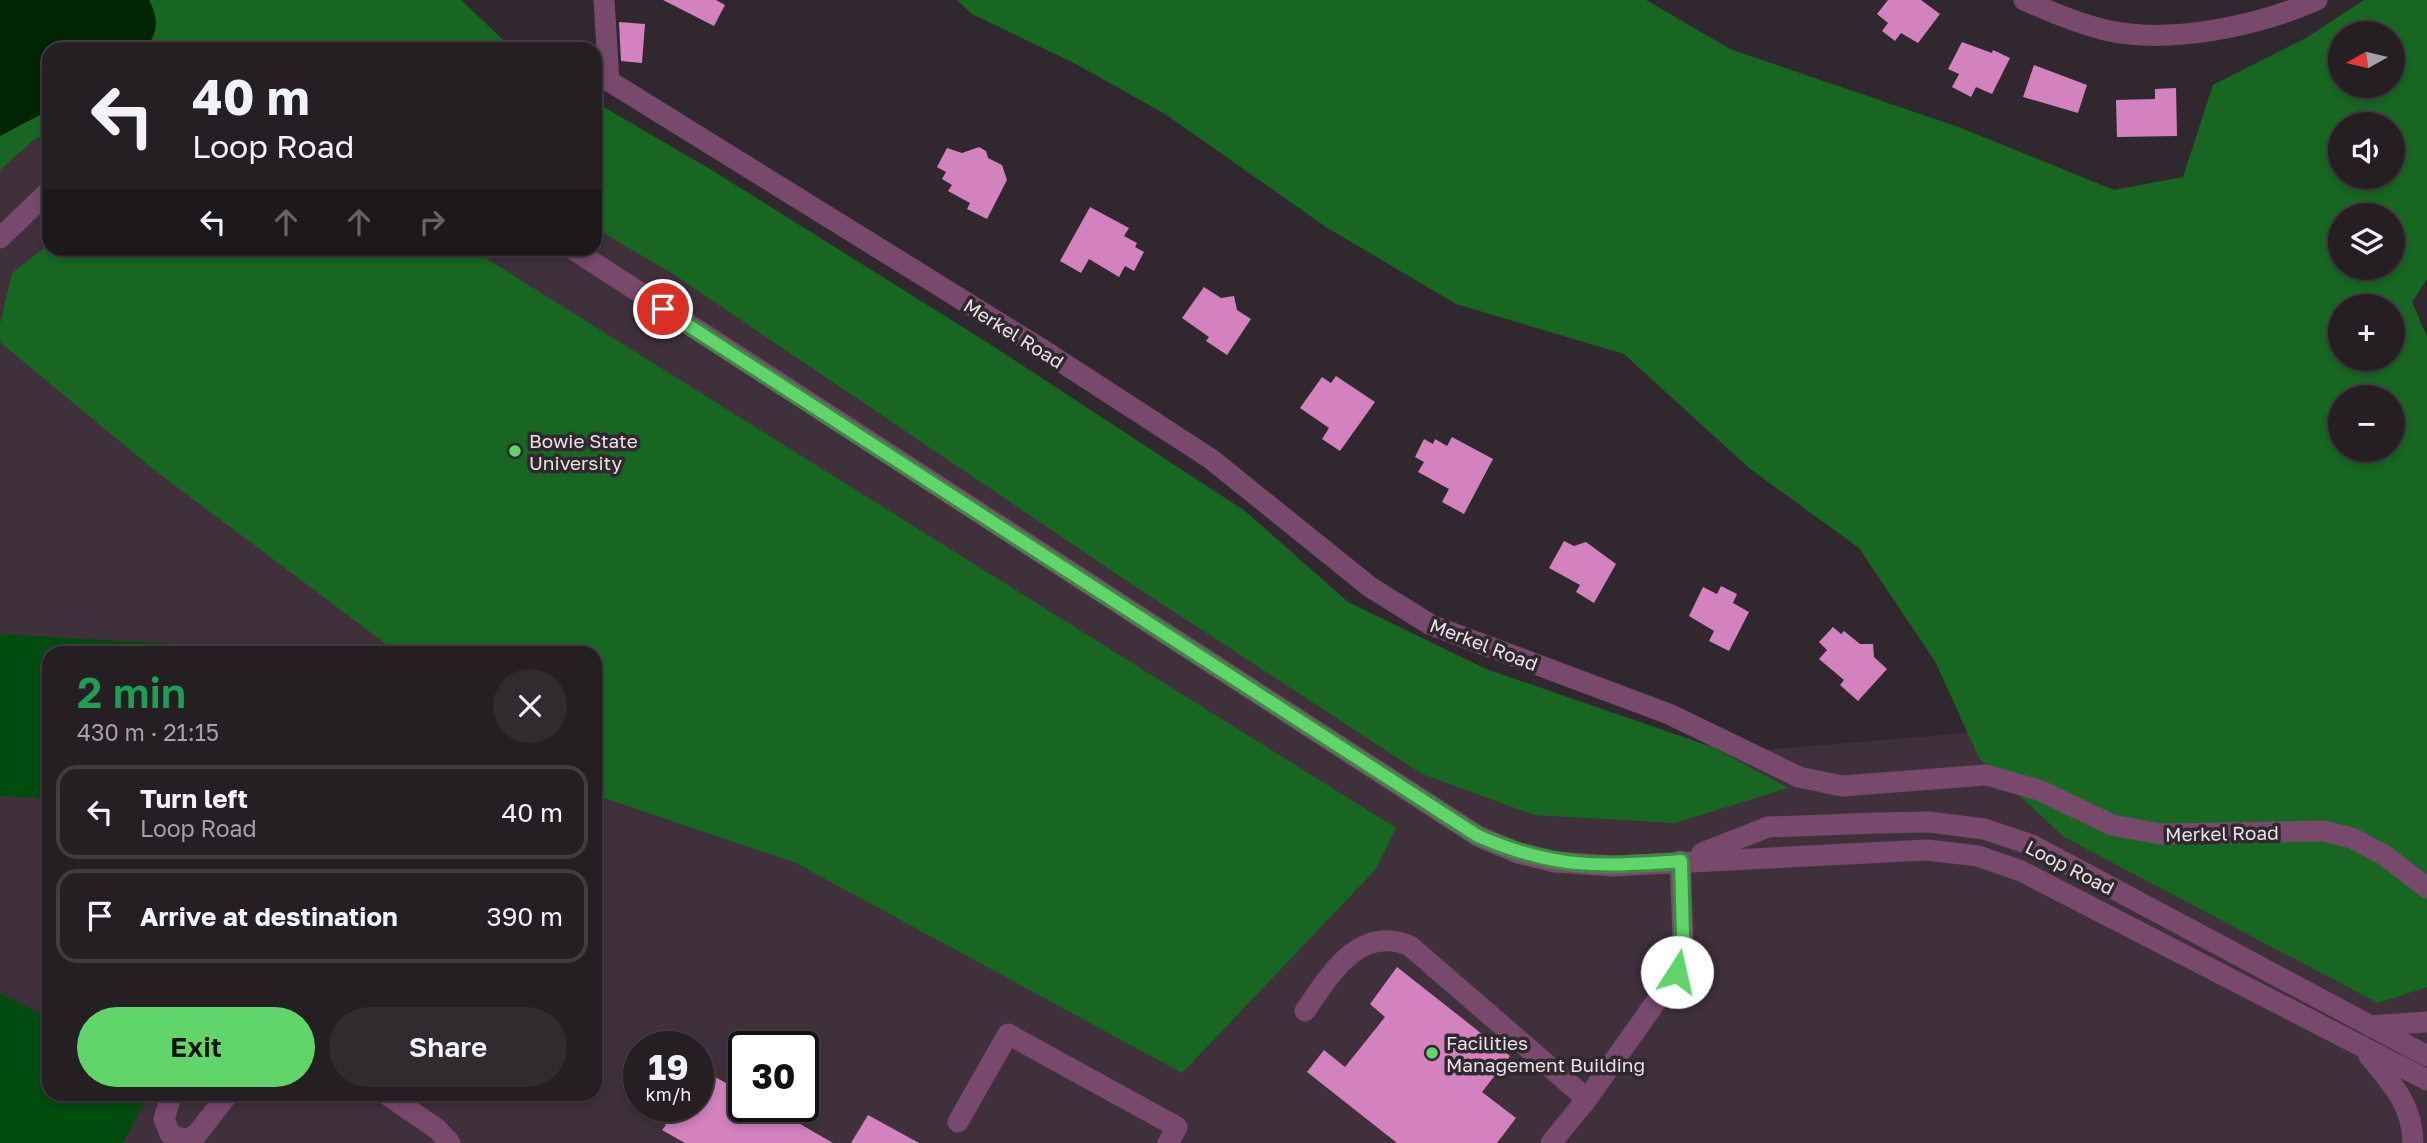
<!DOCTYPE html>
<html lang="en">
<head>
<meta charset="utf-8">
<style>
	:root { --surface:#251e23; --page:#312b30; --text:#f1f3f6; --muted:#a3a2a6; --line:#423c41; --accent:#60d56a }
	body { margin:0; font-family:"Golos Text",sans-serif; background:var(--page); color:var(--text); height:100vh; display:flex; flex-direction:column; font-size:26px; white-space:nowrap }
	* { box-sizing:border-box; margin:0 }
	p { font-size:23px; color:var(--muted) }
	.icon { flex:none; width:38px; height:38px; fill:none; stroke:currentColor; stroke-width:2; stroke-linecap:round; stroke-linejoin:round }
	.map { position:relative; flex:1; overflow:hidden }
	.panel { position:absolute; left:42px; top:646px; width:560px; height:455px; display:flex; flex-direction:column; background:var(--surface); border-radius:21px; box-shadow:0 4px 10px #0003,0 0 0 2px var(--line) }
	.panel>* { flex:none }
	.guide { position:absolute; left:42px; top:42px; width:560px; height:214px; border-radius:21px; box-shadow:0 4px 10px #0003,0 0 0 2px var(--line); background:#251e23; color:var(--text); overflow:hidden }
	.needle { width:46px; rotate:262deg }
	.tools { position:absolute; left:2328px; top:21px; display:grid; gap:14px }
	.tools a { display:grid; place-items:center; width:77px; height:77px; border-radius:50%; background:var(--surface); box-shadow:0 4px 10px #0003,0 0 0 2px var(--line); font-size:35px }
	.speed { position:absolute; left:623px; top:1031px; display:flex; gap:14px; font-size:35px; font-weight:700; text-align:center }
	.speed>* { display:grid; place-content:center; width:91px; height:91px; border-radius:50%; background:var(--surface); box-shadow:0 4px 10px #0003,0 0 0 2px var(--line); line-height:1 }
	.speed small { font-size:18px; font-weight:400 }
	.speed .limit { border:4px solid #111; border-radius:10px; background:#fff; color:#111 }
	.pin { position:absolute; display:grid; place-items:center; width:60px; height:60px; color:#fff; margin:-30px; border:4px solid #fff; border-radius:50%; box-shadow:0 2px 7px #0007 }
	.me { position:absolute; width:77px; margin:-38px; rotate:10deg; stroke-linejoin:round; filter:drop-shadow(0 0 5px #0008) }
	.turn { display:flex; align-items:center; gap:24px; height:147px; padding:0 35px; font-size:32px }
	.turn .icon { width:91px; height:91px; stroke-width:2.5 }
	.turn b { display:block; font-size:49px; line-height:60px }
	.lanes { display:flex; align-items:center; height:66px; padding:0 35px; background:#0003; justify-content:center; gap:35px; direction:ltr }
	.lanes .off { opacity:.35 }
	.round { display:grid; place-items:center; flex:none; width:74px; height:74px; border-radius:37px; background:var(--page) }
	.overview { display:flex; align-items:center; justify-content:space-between; height:119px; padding:0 35px }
	h1 { font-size:42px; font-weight:600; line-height:52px; color:#1e9e55 }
	.primary-button { display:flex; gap:14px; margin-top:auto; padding:14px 35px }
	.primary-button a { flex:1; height:80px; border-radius:42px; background:var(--accent); color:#111; font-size:28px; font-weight:600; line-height:80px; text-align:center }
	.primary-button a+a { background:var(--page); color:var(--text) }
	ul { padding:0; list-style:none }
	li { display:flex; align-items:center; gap:21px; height:94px; margin:0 14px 10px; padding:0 21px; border:4px solid var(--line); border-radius:21px }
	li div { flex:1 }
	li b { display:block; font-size:26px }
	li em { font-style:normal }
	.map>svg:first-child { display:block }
	.built { fill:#3f303b; fill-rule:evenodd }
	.green { fill:#004c0f }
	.forest { fill:#176723; fill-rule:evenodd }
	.water { fill:#002503 }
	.building { fill:#d381bf }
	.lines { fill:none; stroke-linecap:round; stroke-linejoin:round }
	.minor { stroke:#79486d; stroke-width:21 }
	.route-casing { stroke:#3e8a45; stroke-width:18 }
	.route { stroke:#60d56a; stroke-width:12 }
	.poi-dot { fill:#60d56a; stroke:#31282f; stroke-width:2.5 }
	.labels { text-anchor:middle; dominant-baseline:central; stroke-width:7; stroke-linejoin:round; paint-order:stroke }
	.street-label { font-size:19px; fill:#e8e2e6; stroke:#31282f }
	.poi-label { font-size:19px; fill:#e8e2e6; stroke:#31282f; text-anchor:start }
</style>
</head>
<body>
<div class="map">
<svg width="2427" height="1143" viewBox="0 0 2427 1143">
	<rect width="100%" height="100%" fill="#31282f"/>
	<path class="built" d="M0,0H288L369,49H49V248H595V186L1546,763L1716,754L2427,694V1143H0ZM49,653H595V1094H49ZM639,1046H698V1106H639ZM744,1046H803V1106H744Z"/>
	<g class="green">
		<polygon points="0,634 174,644 174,653 49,653 49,799 0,796"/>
		<polygon points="0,993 49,1018 49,1094 149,1094 123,1143 0,1143"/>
	</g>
	<g class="forest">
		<path d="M149,0H461L513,49H146C158,30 159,20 149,0Z"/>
		<path d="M957,0H1646L1730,49L1961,128L2114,190L2183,177L2213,85L2306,38L2364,0H2427V279L2412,302L2427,337V987L2378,1003L2064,837L1979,758L1936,663L1859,548L1749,468L1624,354L1456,304L1326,227L1165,114L1076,64L972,14ZM2340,33H2392V86H2340ZM2340,124H2392V177H2340ZM2340,215H2392V268H2340ZM2340,306H2392V359H2340ZM2340,397H2392V450H2340Z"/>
		<polygon points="595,102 710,169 985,341 1245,511 1348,602 1486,669 1715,748 1788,788 1675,823 1534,815 1422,774 1127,581 673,274 595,228"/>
		<polygon points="49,110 49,132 31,142 0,170 0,136"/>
		<polygon points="49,244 49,248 471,249 1396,828 1376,869 1182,1073 794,862 595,795 595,653 398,653 153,469 0,342 0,324 12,273"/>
	</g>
	<path class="water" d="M0,0H149C159,20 158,31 146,49H49V110L0,136Z"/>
	<g class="building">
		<polygon points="663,0 716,0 725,5 714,26"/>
		<polygon points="1888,0 1921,0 1940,14 1918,43 1901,33 1895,41 1882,31 1888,23 1877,14"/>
		<polygon points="619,22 645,24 642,63 621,61"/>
		<polygon points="1962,42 1992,53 1993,50 2010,58 1992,94 1976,87 1971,97 1952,87 1959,74 1948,69"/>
		<polygon points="2034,65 2087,85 2078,113 2023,97"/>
		<polygon points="2176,88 2177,136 2117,137 2116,100 2155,99 2155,89"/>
		<polygon points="979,147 986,151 988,158 1002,165 1007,180 987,219 967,209 970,203 948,191 952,185 942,179 946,172 937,167 947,148 962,153"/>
		<polygon points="1090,207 1129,228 1124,236 1137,243 1135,247 1144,252 1134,271 1125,266 1119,277 1089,259 1081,273 1060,261"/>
		<polygon points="1204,287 1221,298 1234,296 1237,310 1251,319 1227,355 1206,341 1209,337 1182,318"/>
		<polygon points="1336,376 1375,402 1340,451 1322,439 1329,428 1300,408 1322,377 1331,383"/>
		<polygon points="1452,437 1493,459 1464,514 1442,502 1449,489 1418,472 1424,462 1415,457 1424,439 1433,444 1435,439 1447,446"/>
		<polygon points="1564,541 1574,546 1586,542 1616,564 1594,603 1576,592 1580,585 1549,568"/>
		<polygon points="1721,586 1737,594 1733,603 1749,612 1729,651 1709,641 1714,631 1689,616 1703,587 1717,594"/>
		<polygon points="1833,627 1841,634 1844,631 1860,644 1873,644 1874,657 1887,669 1858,701 1840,685 1844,680 1819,659 1827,650 1819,642"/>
		<polygon points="1397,967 1510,1056 1482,1092 1516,1118 1497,1143 1397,1143 1307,1072 1324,1050 1345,1067 1385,1017 1370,1004"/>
		<polygon points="698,1068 730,1085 727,1091 744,1100 744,1106 769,1106 833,1143 685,1143 662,1130 666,1125 658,1120 665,1106 698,1106"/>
		<polygon points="868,1115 919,1143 851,1143"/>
	</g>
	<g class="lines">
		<g class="minor">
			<polyline points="604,0 609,81 1043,350 1211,459 1370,587 1431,625 1669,714 1799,777 1842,786 1986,775 2039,790 2112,825 2160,834 2323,831 2352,838 2384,855 2427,888"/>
			<path d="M2024,0C2050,12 2077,23 2105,30C2169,45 2258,26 2317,0"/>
			<polyline points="0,238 49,191"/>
			<polyline points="571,248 1478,836 1518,853 1555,862 1613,866 1927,850 1978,856 2021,871 2427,1080"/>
			<polyline points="1702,853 1768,827 1877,823 1929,822 1984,829 2032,845 2427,1056"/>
			<path d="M1305,1011C1330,975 1359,924 1410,946L1587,1099"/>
			<polyline points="2370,1026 2427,1022"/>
			<path d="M2369,1056C2392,1083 2413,1106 2413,1143"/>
			<polyline points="172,1094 164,1119 170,1134 186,1140 197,1134 228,1094"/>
			<polyline points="386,1094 437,1129 450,1143"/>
			<polyline points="958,1122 1008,1034 1177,1127 1168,1143"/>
			<polyline points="1551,1143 1587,1099 1677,972 1683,937 1680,861"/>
		</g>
	</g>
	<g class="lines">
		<defs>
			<path id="route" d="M663,309L1478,836C1554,869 1599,867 1681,861L1683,937L1677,972"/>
		</defs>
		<use href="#route" class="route-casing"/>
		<use href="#route" class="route"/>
	</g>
	<g class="poi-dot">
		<circle cx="515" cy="451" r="7"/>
		<circle cx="1432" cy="1053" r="7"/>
	</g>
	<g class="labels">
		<g class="street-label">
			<text transform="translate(1014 333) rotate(32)">Merkel Road</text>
			<text transform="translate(1484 644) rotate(21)">Merkel Road</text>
			<text transform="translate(2222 833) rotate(-1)">Merkel Road</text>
			<text transform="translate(2070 867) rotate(27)">Loop Road</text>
		</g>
		<g class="poi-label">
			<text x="529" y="440">Bowie State<tspan x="529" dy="22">University</tspan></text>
			<text x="1446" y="1042">Facilities<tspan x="1446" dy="22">Management Building</tspan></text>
		</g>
	</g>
</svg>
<div class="tools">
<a><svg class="needle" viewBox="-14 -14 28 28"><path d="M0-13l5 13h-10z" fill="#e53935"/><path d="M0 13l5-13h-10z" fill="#a3a2a6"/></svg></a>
<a><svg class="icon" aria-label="sound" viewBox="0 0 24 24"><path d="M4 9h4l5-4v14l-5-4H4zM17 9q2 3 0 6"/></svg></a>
<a><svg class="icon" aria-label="layers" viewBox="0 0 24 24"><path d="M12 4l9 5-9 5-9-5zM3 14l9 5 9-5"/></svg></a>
<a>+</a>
<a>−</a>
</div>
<div class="speed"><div>19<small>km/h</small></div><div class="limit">30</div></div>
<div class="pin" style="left:663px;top:309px;background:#d93025"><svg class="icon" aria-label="arrive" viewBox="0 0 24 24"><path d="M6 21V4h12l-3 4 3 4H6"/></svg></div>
<svg class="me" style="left:1677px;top:972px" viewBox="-20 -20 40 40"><circle r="19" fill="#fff"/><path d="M0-13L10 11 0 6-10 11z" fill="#60d56a"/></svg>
<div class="guide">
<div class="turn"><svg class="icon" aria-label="left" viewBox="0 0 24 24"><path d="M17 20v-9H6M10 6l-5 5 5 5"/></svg><div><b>40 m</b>Loop Road</div></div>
<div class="lanes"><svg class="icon" aria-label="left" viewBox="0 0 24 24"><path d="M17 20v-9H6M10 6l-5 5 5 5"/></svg><svg class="icon off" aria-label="ahead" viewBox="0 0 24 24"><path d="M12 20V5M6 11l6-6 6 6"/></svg><svg class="icon off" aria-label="ahead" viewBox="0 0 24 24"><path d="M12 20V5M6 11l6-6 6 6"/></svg><svg class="icon off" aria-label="right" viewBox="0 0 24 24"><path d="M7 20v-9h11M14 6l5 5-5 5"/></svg></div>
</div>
<section class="panel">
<div class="overview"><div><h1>2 min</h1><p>430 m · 21:15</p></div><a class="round"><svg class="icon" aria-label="close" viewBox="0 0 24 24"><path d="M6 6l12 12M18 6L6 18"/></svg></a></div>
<ul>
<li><svg class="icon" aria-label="left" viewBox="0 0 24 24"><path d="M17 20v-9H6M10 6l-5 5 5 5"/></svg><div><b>Turn left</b><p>Loop Road</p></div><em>40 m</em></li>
<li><svg class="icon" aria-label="arrive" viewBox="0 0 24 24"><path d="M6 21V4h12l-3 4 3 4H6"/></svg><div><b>Arrive at destination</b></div><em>390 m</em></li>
</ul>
<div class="primary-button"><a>Exit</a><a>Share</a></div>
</section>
</div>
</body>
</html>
